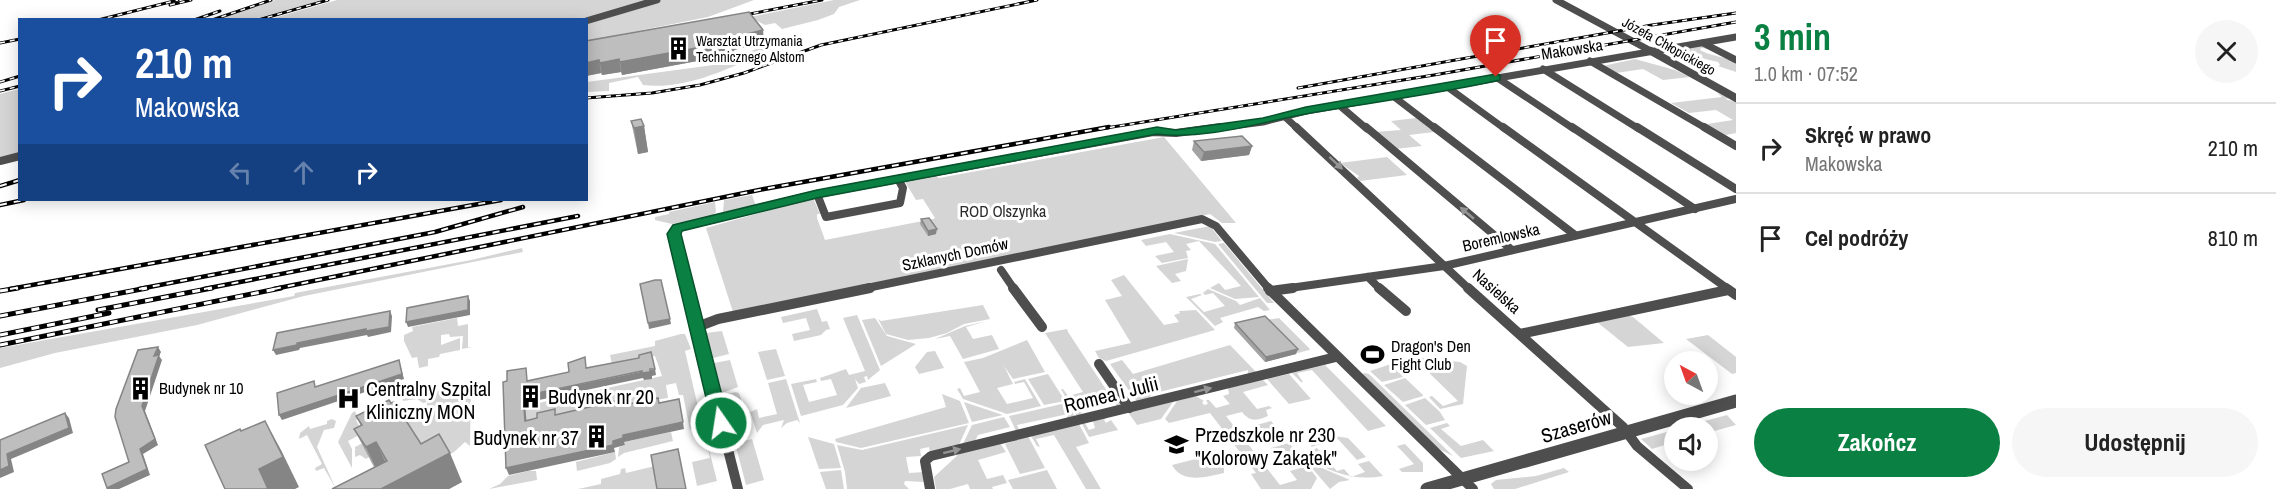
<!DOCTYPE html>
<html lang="pl">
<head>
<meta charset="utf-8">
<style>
	:root { --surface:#fff; --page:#f6f6f6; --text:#222; --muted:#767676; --line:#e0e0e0; --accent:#0b8043 }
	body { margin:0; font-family:"Archivo Narrow",sans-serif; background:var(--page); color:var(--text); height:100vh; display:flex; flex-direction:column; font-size:22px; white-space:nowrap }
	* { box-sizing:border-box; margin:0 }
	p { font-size:20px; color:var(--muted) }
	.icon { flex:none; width:33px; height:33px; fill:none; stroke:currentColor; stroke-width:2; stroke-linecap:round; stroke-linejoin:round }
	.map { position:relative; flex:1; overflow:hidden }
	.panel { display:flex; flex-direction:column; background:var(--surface); width:540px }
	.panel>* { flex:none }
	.hud { position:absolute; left:18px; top:18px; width:570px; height:183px; border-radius:0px; box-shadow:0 3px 15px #0003; background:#1a4fa0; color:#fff; overflow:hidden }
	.needle { width:39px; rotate:319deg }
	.fabs { position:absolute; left:1664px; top:351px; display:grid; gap:12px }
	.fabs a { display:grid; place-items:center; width:54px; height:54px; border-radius:50%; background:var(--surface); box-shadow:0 3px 15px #0003; font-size:30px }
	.pin { position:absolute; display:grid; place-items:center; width:51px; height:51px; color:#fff; margin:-62px -26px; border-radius:50% 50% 50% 0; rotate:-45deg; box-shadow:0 0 6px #0007 }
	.pin .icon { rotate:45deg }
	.me { position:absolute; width:66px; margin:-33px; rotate:347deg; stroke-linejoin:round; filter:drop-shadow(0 0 4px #0008) }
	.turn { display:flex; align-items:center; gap:21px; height:126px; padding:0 18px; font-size:27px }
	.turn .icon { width:78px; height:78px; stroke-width:2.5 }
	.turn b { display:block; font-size:42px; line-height:51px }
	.lanes { display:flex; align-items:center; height:57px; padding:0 18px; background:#0003; justify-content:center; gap:30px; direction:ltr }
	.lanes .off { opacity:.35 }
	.round { display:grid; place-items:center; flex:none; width:63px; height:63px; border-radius:32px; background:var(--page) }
	.summary { display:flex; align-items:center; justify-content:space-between; height:102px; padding:0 18px }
	h1 { font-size:36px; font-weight:800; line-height:45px; color:var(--accent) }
	.action { display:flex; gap:12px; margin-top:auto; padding:12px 18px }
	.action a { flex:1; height:69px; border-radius:36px; background:var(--accent); color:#fff; font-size:24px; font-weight:800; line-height:69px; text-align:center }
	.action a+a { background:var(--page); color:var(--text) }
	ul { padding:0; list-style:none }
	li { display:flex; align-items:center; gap:18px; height:90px; padding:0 18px; border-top:2px solid var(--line) }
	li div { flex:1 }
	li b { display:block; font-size:22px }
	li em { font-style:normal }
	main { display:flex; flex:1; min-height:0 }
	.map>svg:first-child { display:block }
	.green { fill:#d5d5d5 }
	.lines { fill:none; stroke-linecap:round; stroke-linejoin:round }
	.minor-far2 { stroke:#4e4e4e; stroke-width:7 }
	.minor-far1 { stroke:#4e4e4e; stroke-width:8 }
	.minor { stroke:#4e4e4e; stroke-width:10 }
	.tertiary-far1 { stroke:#4e4e4e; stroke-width:8 }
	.tertiary { stroke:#4e4e4e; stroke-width:13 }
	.rail-far2-casing { stroke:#000; stroke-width:3 }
	.rail-far1-casing { stroke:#000; stroke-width:4.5 }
	.rail-casing { stroke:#000; stroke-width:5 }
	.rail-far2 { stroke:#fff; stroke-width:1.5; stroke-dasharray:5; stroke-linecap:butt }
	.rail-far1 { stroke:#fff; stroke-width:2; stroke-dasharray:7; stroke-linecap:butt }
	.rail { stroke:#fff; stroke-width:3; stroke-dasharray:8; stroke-linecap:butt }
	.wall { fill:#a3a3a3 }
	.shaded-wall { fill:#858585 }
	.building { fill:#bebebe; stroke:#858585; stroke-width:1.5 }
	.oneway { fill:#959595 }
	.route { fill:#0b8043; stroke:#07532c; stroke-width:1.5 }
	.labels { text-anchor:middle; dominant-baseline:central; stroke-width:6; stroke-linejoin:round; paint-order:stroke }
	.far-poi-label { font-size:14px; fill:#000; stroke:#fff; text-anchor:start }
	.far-street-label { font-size:14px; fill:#000; stroke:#fff }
	.street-label { font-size:16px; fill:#000; stroke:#fff }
	.park-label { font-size:16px; fill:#2c2c2c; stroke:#fff }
	.poi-label { font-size:16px; fill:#000; stroke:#fff; text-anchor:start }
	.near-poi-label { font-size:20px; fill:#000; stroke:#fff; text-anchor:start }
	.near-street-label { font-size:20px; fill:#000; stroke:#fff }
</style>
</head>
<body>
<main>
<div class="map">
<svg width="1736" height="489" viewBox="0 0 1736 489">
	<rect width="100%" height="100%" fill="#fff"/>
	<g class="green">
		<polygon points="275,0 324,0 254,19 215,19"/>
		<polygon points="337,0 653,0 586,20 267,20"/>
		<polygon points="662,0 754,0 708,17 587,41 586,23"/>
		<polygon points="834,0 860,0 839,7 834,14 818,20 782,29 775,23 765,25 750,17"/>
		<path d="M779,41L783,43L781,46C739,63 690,91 643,85L638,77L609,83V91L587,92V82L721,64L740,55L745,58L755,53L751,51Z"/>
		<path d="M1701,46L1710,49L1701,48L1700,50C1712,57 1725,56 1736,62V72L1718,66L1720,65L1718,62L1705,59L1685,49Z"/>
		<polygon points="1635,59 1675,70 1690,77 1663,80 1643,69 1616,73 1603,66"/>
		<polygon points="19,89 19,153 0,158 0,94"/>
		<polygon points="1717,93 1729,98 1725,99 1736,102 1736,133 1726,135 1707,124 1733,120 1716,110 1689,113 1671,103 1722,97"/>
		<polygon points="1416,118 1434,132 1409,135 1422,146 1395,149 1375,132 1401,130 1391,121"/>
		<polygon points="1164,137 1236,223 1222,223 1210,214 733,312 706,228 813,198 820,214 817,214 817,218 825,240 933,219 935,218 923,199 916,200 904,180 936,175 939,178"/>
		<polygon points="1387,157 1407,175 1360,181 1357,178 1359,176 1340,163"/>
		<polygon points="752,195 756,206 723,212 724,200"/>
		<polygon points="715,202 716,212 712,216 672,224 655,220 655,217 669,214 669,212"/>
		<polygon points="1210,226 1222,241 1215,242 1174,233"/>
		<polygon points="1170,234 1215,244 1259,297 1235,299 1210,288 1219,283 1225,290 1241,286 1199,241 1186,244 1191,250 1186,251 1188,258 1162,263 1155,256 1174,252 1166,242 1146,246 1141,240"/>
		<polygon points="1224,243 1274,303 1267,303 1218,244"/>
		<polygon points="522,248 523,252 304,296 197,325 55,353 0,368 0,348 294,296 295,293 471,260"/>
		<polygon points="1188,259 1186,271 1175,274 1181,281 1172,283 1156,266"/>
		<polygon points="1124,275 1164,325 1179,322 1174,315 1180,313 1179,311 1196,310 1215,330 1106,361 1099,358 1095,351 1131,343 1105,300 1122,296 1111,280"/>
		<polygon points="1208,289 1236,301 1240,305 1260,298 1270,310 1264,311 1258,307 1220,318 1223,322 1215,326 1186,297 1200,294 1202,295 1191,299 1204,312 1225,306 1213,293 1205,295 1203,293"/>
		<polygon points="983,305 990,319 964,324 947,333 929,338 908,340 886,334 878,319 881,321"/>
		<polygon points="817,309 822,322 827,321 830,329 826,330 821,335 794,341 792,334 810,330 806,318 783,323 781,317"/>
		<polygon points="857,315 880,370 868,380 867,376 864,377 866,382 859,384 855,379 858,388 843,405 801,416 791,384 816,379 817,382 803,385 809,402 837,395 831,379 821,381 820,378 846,369 849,375 865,371 843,318"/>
		<polygon points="1627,315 1633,317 1664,343 1628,347 1597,322"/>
		<polygon points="457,318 458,326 468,324 468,347 472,347 462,349 463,336 450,337 449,334 441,335 441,345 460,338 460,350 440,354 439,357 428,359 428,366 419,368 417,357 412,358 404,341 404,335 413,331 412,327"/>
		<polygon points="875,318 887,336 916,344 881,366 862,320"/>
		<polygon points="1279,318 1310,349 1309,350 1298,353 1266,320"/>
		<polygon points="987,321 966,327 973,339 992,335 999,349 963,359 950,336 935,339 965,326"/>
		<polygon points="1067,329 1068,332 1107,391 1067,400 1061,389 1063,389 1068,396 1083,392 1045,333"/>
		<polygon points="722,331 729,354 713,358 706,333"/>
		<polygon points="681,334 685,334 691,349 685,351 702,424 690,430 683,395 679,395 676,383 666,385 668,398 559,414 537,419 525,426 525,406 662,376 655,356 612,364 610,355 655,346 655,341"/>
		<polygon points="1708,335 1736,357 1736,373 1732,374 1686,339"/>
		<polygon points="1027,340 1045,372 1013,379 1004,366 1013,384 997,388 1007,404 1033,398 1024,382 1015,384 1014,382 1025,379 1041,406 1007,414 963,399 957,389 960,388 964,396 980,392 964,362 983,358"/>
		<polygon points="1230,345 1258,374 1248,377 1248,370 1151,394 1150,400 1138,403 1110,364 1122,360 1133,374"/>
		<polygon points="776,349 785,376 767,380 758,352"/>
		<polygon points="935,351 944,368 919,374 915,367 927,352"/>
		<polygon points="1416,357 1460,362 1467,366 1463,404 1440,409 1429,397 1432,396 1443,406 1458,401 1417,361 1401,365 1410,375 1407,375 1394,364"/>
		<polygon points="730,360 738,387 722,393 714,363"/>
		<polygon points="1391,364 1403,377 1382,382 1370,371"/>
		<polygon points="1325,365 1386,426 1368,431 1312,370 1297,373 1303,382 1301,382 1292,373"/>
		<polygon points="1365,373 1369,374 1453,456 1437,448 1362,374"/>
		<polygon points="1048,374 1065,401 1044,405 1028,379"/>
		<polygon points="1289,374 1311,399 1289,404 1267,379"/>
		<polygon points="1405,378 1423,395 1423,396 1403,402 1384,385"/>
		<polygon points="786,379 800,423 797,420 787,423 781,428 784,420 763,425 757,433 750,412 757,409 759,418 777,414 768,383"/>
		<path d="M1263,380L1268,385L1243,392L1257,409L1269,406L1272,408L1266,410L1268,416C1256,421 1250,422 1242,412L1226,416L1280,485L1297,480L1290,471L1308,466L1317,478L1311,489H1261L1251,474L1256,473L1210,413L1169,423L1165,419L1177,401L1196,396L1204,401L1202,402L1204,405L1208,404L1206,400H1209L1216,408L1230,404L1223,396L1229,394L1228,388Z"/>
		<polygon points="465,382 471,387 470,446 465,442 454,452 431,463 405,427 367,446 372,455 366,459 360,455 355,457 355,447 405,422 404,420 428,415 429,406 427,406 427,402 423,403 417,399 403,401 402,394 427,388 427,393 460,387 460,383"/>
		<polygon points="885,383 891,396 846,408 861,388"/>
		<polygon points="1115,391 1122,401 1116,409 1116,402 1082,410 1081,417 1078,418 1069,402"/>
		<polygon points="736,392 739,393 749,427 732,431 723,395"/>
		<polygon points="942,394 960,401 969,423 861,448 836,442 835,439 946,407"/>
		<polygon points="1425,398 1440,412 1445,420 1426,425 1405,405"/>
		<polygon points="385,401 390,401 385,408 356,420 363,433 348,441 352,449 352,468 338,442 352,413 355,411 357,416 386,406"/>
		<polygon points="964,402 1003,415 972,422"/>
		<polygon points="1173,402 1161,419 1137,425 1128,412"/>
		<polygon points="1066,403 1076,418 1066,421 1068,414 1017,425 1020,432 1017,433 1009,416"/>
		<polygon points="1727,415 1736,425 1707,433 1707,428 1682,427"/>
		<polygon points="1004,417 1010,427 978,435 974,443 962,446 972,425"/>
		<polygon points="1107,417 1104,420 1106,423 1111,420 1118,430 1089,437 1082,424 1085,423 1089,430 1095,428 1093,421"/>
		<polygon points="332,419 336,421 334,428 324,430 317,447 336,489 324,468 316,471 315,468 322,464 307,435 299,439 300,433 309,426 310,429 327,424 327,421"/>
		<polygon points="1271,421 1285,438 1269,445 1253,426"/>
		<polygon points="1447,423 1450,426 1441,429 1461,446 1483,440 1494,451 1461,458 1430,428"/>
		<polygon points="1079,424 1089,443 1076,447 1101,489 1086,489 1054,435 1036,439 1040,447 1037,446 1031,436"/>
		<polygon points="968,425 958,447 930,454 929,447 920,449 921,456 906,457 909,473 924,472 924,482 905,481 904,484 909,489 847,489 845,472 837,445 862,450"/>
		<polygon points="704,430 717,481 697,486 692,462 710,458"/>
		<polygon points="1674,430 1674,442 1652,449 1641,439"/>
		<polygon points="671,432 673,441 624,453 618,457 619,447 625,445 624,442"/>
		<polygon points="1320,434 1348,438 1366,457 1357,460 1338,439 1311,447 1313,441"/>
		<polygon points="1028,436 1045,468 1020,474 1005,444"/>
		<polygon points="808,437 834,444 841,468 819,469"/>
		<polygon points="752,439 764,480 746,485 735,443"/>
		<polygon points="1000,443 1006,452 978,460 987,479 1003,475 1007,483 992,487 993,489 970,489 968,484 950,489 936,489 934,477 960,453"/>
		<polygon points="1289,443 1304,461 1287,468 1271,448"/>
		<polygon points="1405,444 1423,463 1423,472 1402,472 1399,469 1414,464 1397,446"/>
		<path d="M1317,448L1337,471L1344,469L1351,477L1365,472L1358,464L1369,461L1383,476C1353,481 1336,473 1310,461L1311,450Z"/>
		<polygon points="615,452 616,459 610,463 577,471 576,462"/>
		<path d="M1219,453L1224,461V473C1207,477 1182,484 1172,465Z"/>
		<polygon points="1315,465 1350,480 1339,482 1330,489 1310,466"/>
		<polygon points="655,466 657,489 578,489 601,484 601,479 620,474 621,469 625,468 626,473"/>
		<polygon points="1564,468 1569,472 1515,489 1494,489 1491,484 1496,480 1536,476"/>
		<polygon points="841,470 844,489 826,489 820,472"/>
		<polygon points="1047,470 1057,489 1013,489 1008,480"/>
		<polygon points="528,471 536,471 537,480 489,489 500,484 508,476"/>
	</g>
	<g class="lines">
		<g class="minor-far2">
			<polyline points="1556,0 1649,50"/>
			<polyline points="586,21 657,0"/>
			<polyline points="1703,43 1736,60"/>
			<polyline points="1590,61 1707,129"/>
			<polyline points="1543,69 1639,129"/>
			<polyline points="1496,77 1574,129"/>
			<polyline points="1446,86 1505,129"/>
			<polyline points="1393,96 1436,129"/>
			<polyline points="1339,105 1367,129"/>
			<polyline points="1284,116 1298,129"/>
			<polyline points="1209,129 1263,122 1306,111 1736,37"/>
		</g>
		<g class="minor-far1">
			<polyline points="1296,127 1469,289"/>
			<polyline points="1366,127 1512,250"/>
			<polyline points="1434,127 1575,235"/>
			<polyline points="1503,127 1728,289"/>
			<polyline points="1572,127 1695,209"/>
			<polyline points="1637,127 1736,189"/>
			<polyline points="1704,127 1736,146"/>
			<polyline points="0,161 20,156"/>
			<polyline points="817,194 826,217 900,203 903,188 898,179"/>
			<polyline points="1001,270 1014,289"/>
			<polyline points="1368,277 1380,289"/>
			<polyline points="688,289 674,234 677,228 817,194 1153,132 1176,133 1221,127"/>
			<polyline points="862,289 1202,219 1216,226 1269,289"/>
			<polyline points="1283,289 1444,266 1736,199"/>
		</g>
		<g class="minor">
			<polyline points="687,288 738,489"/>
			<polyline points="1013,288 1042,327"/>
			<polyline points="1268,288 1473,489"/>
			<polyline points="1379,288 1406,311"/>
			<polyline points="1468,288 1623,427 1637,446 1688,489"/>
			<polyline points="1726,288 1736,295"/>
			<polyline points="1270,291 1293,288"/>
			<polyline points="697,327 718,319 870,288"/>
			<polyline points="1520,334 1728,290"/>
			<polyline points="1099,364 1129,408"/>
			<polyline points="930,489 925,461 931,456 1336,357"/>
		</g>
		<polyline class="tertiary-far1" points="1651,51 1736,98"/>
		<polyline class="tertiary" points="1427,489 1736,401"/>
		<defs>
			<g id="rail-far2">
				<polyline points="170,5 191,0"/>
				<polyline points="734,17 822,0"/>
				<polyline points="98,20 178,0"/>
				<polyline points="194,20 220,11"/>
				<polyline points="212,20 271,0"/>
				<polyline points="258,20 328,0"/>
				<polyline points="0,43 20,39"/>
				<polyline points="0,82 20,76"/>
				<polyline points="1298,88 1652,25 1736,13"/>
				<polyline points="0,91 20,86"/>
				<polyline points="586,98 652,93 700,85 744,73 821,45 1037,0"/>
				<polyline points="1100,129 1434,75 1736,22"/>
			</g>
			<g id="rail-far1">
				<polyline points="0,186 20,180"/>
				<polyline points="0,205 24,200"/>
				<polyline points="10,289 501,200"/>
				<polyline points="139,289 435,232 523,207"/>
				<polyline points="204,289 578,216"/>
				<polyline points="274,289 764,189 1109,127"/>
			</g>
			<g id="rail">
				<polyline points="0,291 18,288"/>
				<polyline points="98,310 212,288"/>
				<polyline points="0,316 147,288"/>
				<polyline points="0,335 109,313"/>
				<polyline points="0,345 281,288"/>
			</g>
		</defs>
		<use href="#rail-far2" class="rail-far2-casing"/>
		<use href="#rail-far1" class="rail-far1-casing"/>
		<use href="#rail" class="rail-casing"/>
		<use href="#rail-far2" class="rail-far2"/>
		<use href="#rail-far1" class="rail-far1"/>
		<use href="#rail" class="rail"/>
	</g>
	<g class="wall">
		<polygon points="586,41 764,42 734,50 735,54 622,75 621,72 602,75 601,73 586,76"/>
		<polygon points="631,121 644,126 648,152 638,154"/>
		<polygon points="1194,141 1252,146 1249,155 1201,161 1192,150"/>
		<polygon points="921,219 936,234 928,236 920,224"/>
		<polygon points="1235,323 1298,349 1296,354 1265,362 1234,328"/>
		<polygon points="356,416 421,444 462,482 449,489 332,489 374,467 354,429 361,426"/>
	</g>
	<g class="shaded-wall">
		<polygon points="763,30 764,42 734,50 735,54 622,75 620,62 731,38"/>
		<polygon points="619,59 621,72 602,75 600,63"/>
		<polygon points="599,60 601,73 586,76 586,63"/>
		<polygon points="644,126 648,152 638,154 634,128"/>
		<polygon points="1252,146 1249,155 1201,161 1204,152"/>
		<polygon points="937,229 936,234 928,236 928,231"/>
		<polygon points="468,296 470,301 470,315 408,327 406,322"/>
		<polygon points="390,311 392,316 391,332 368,337 367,335 300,348 299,350 276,355 273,350 297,343"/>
		<polygon points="670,319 671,324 649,329 648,323"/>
		<polygon points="158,347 161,352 159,356 162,360 145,411 158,445 143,454 150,475 119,489 107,489 107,488 140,449 142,406 154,356"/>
		<polygon points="1298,349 1296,354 1265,362 1266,357"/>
		<polygon points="399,360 404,379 282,420 279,415"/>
		<polygon points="655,369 656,375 652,376 652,379 644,380 643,378 525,403 527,427 525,421 523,396"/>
		<polygon points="65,413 69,418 73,433 11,459 14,472 0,478 0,470 7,454"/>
		<polygon points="265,421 281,450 299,487 295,489 268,489 259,469"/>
		<polygon points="683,422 684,429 624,442 625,445 614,448 615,452 509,475 506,468 613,441 623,435"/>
		<polygon points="376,442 390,472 380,477 366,447"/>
		<polygon points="450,453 462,482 449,489 381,489"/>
	</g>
	<g class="building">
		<polygon points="749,12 763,30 731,38 734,41 620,62 619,59 600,63 599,60 586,63 586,41"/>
		<polygon points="641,119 644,126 634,128 631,121"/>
		<polygon points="1242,136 1252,146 1204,152 1194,141"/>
		<polygon points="929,218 937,229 928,231 921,219"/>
		<polygon points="655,280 661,280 670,319 648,323 640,284"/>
		<polygon points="468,296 468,310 406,322 407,308"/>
		<polygon points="390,311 389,327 366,331 366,329 297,343 297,345 273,350 277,333"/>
		<polygon points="1265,316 1298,349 1266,357 1235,323"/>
		<polygon points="158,347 154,356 159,355 142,406 155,439 140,449 147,469 107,488 102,474 129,462 115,417 116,409 138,350"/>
		<polygon points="651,352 655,369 650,369 650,372 642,373 642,371 523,396 525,421 537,418 537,413 555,409 555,415 628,398 629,404 658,398 659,403 679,399 683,422 623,435 623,438 613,441 613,445 506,468 503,382 507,381 507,371 526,368 527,381 569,372 568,363 585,357 586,368 639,358 639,355"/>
		<polygon points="399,360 402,374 279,415 277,393 314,381 315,387"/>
		<polygon points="389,400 391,403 394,402 421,444 439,434 450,453 381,489 332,489 387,461 376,442 366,447 354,429 362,425 356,416"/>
		<polygon points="65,413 69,428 7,454 9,466 0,470 0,440"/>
		<polygon points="265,421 283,457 259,469 268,489 225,489 205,445 240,429 241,431"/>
		<polygon points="678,449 686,489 657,489 651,455"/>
	</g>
	<defs><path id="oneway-solid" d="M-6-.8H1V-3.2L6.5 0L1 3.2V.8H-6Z" transform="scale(1.5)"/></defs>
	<g class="oneway">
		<use href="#oneway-solid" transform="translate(1336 163) rotate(43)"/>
		<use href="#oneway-solid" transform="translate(1467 213) rotate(-140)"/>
		<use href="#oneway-solid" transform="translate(1203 390) rotate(-14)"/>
		<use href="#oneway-solid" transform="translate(952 451) rotate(-14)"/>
	</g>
	<path class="route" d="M1496,74L1500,75V80C1438,94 1373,102 1311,113C1260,122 1209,140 1157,134L817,198L682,231L681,234L729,423L727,428L721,430L715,428L712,423L667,234L673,225L817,190L1131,132L1157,127L1176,130L1263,118L1306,107Z"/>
	<defs>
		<symbol id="building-bare" viewBox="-9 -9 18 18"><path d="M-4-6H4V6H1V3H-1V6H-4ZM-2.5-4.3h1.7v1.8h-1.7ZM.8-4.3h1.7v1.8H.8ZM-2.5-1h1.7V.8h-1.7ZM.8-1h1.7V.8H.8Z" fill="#000" stroke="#fff" stroke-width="2.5" paint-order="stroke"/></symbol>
		<symbol id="stadium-bare" viewBox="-9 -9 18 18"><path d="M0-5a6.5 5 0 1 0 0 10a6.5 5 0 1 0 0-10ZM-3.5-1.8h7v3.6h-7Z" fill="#000" stroke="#fff" stroke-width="2.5" paint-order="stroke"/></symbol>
		<symbol id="hospital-bare" viewBox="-9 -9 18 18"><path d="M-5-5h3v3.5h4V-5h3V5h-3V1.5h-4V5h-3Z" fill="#000" stroke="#fff" stroke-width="2.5" paint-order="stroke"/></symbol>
		<symbol id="school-bare" viewBox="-9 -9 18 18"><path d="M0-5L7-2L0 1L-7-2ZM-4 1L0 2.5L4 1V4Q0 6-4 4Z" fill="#000" stroke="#fff" stroke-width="2.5" paint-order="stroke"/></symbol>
	</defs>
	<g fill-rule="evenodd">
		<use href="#building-bare" x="662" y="32" width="33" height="33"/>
		<use href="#stadium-bare" x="1356" y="338" width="33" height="33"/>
		<use href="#building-bare" x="124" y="372" width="33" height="33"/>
		<use href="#building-bare" x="514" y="380" width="33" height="33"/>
		<use href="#hospital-bare" x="332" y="382" width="33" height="33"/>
		<use href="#building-bare" x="580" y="420" width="33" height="33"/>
		<use href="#school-bare" x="1160" y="428" width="33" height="33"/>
	</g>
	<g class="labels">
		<g class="far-poi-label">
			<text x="696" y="41">Warsztat Utrzymania<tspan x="696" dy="16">Technicznego Alstom</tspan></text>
		</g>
		<g class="far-street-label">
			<text transform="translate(1669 46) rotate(29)">Józefa Chłopickiego</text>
		</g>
		<g class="street-label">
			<text transform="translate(1572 49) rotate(-9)">Makowska</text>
			<text transform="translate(1501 237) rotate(-13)">Boremlowska</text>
			<text transform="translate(955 254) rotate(-12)">Szklanych Domów</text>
			<text transform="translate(1497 291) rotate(42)">Nasielska</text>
		</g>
		<g class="park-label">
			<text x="1003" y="211">ROD Olszynka</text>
		</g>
		<g class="poi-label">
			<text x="1391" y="346">Dragon's Den<tspan x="1391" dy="18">Fight Club</tspan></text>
			<text x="159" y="388">Budynek nr 10</text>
		</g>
		<g class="near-poi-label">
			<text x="366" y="388">Centralny Szpital<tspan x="366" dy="23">Kliniczny MON</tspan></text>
			<text x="548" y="396">Budynek nr 20</text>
			<text x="1195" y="434">Przedszkole nr 230<tspan x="1195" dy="23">"Kolorowy Zakątek"</tspan></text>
			<text x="579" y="437" text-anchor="end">Budynek nr 37</text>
		</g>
		<g class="near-street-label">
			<text transform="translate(1111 394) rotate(-14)">Romea i Julii</text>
			<text transform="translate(1576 426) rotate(-16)">Szaserów</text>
		</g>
	</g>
</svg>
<div class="fabs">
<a><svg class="needle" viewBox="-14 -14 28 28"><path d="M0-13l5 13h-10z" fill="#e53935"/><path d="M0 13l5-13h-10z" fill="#767676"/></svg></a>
<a><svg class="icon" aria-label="sound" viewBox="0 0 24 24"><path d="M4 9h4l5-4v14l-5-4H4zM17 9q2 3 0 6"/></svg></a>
</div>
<div class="pin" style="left:1496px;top:77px;background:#d93025"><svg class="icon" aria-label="arrive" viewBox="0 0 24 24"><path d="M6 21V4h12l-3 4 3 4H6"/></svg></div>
<svg class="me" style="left:721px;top:423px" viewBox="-20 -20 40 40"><circle r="17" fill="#0b8043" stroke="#fff" stroke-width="3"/><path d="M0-11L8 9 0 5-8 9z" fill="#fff"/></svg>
<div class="hud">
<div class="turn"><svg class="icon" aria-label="right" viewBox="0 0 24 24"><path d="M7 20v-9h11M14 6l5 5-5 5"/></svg><div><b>210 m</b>Makowska</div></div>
<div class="lanes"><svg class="icon off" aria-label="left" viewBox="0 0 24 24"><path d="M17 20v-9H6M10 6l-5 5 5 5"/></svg><svg class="icon off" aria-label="ahead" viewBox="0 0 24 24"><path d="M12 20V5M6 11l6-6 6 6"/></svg><svg class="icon" aria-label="right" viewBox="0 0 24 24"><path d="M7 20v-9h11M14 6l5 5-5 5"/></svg></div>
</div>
</div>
<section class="panel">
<div class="summary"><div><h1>3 min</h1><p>1.0 km · 07:52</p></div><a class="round"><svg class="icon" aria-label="close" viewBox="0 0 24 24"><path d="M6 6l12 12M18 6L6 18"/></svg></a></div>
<ul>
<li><svg class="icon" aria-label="right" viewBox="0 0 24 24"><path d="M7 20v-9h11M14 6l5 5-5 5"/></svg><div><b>Skręć w prawo</b><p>Makowska</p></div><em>210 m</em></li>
<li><svg class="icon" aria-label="arrive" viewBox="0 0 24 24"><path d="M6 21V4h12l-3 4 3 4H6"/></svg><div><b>Cel podróży</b></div><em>810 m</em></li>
</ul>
<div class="action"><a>Zakończ</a><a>Udostępnij</a></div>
</section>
</main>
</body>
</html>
